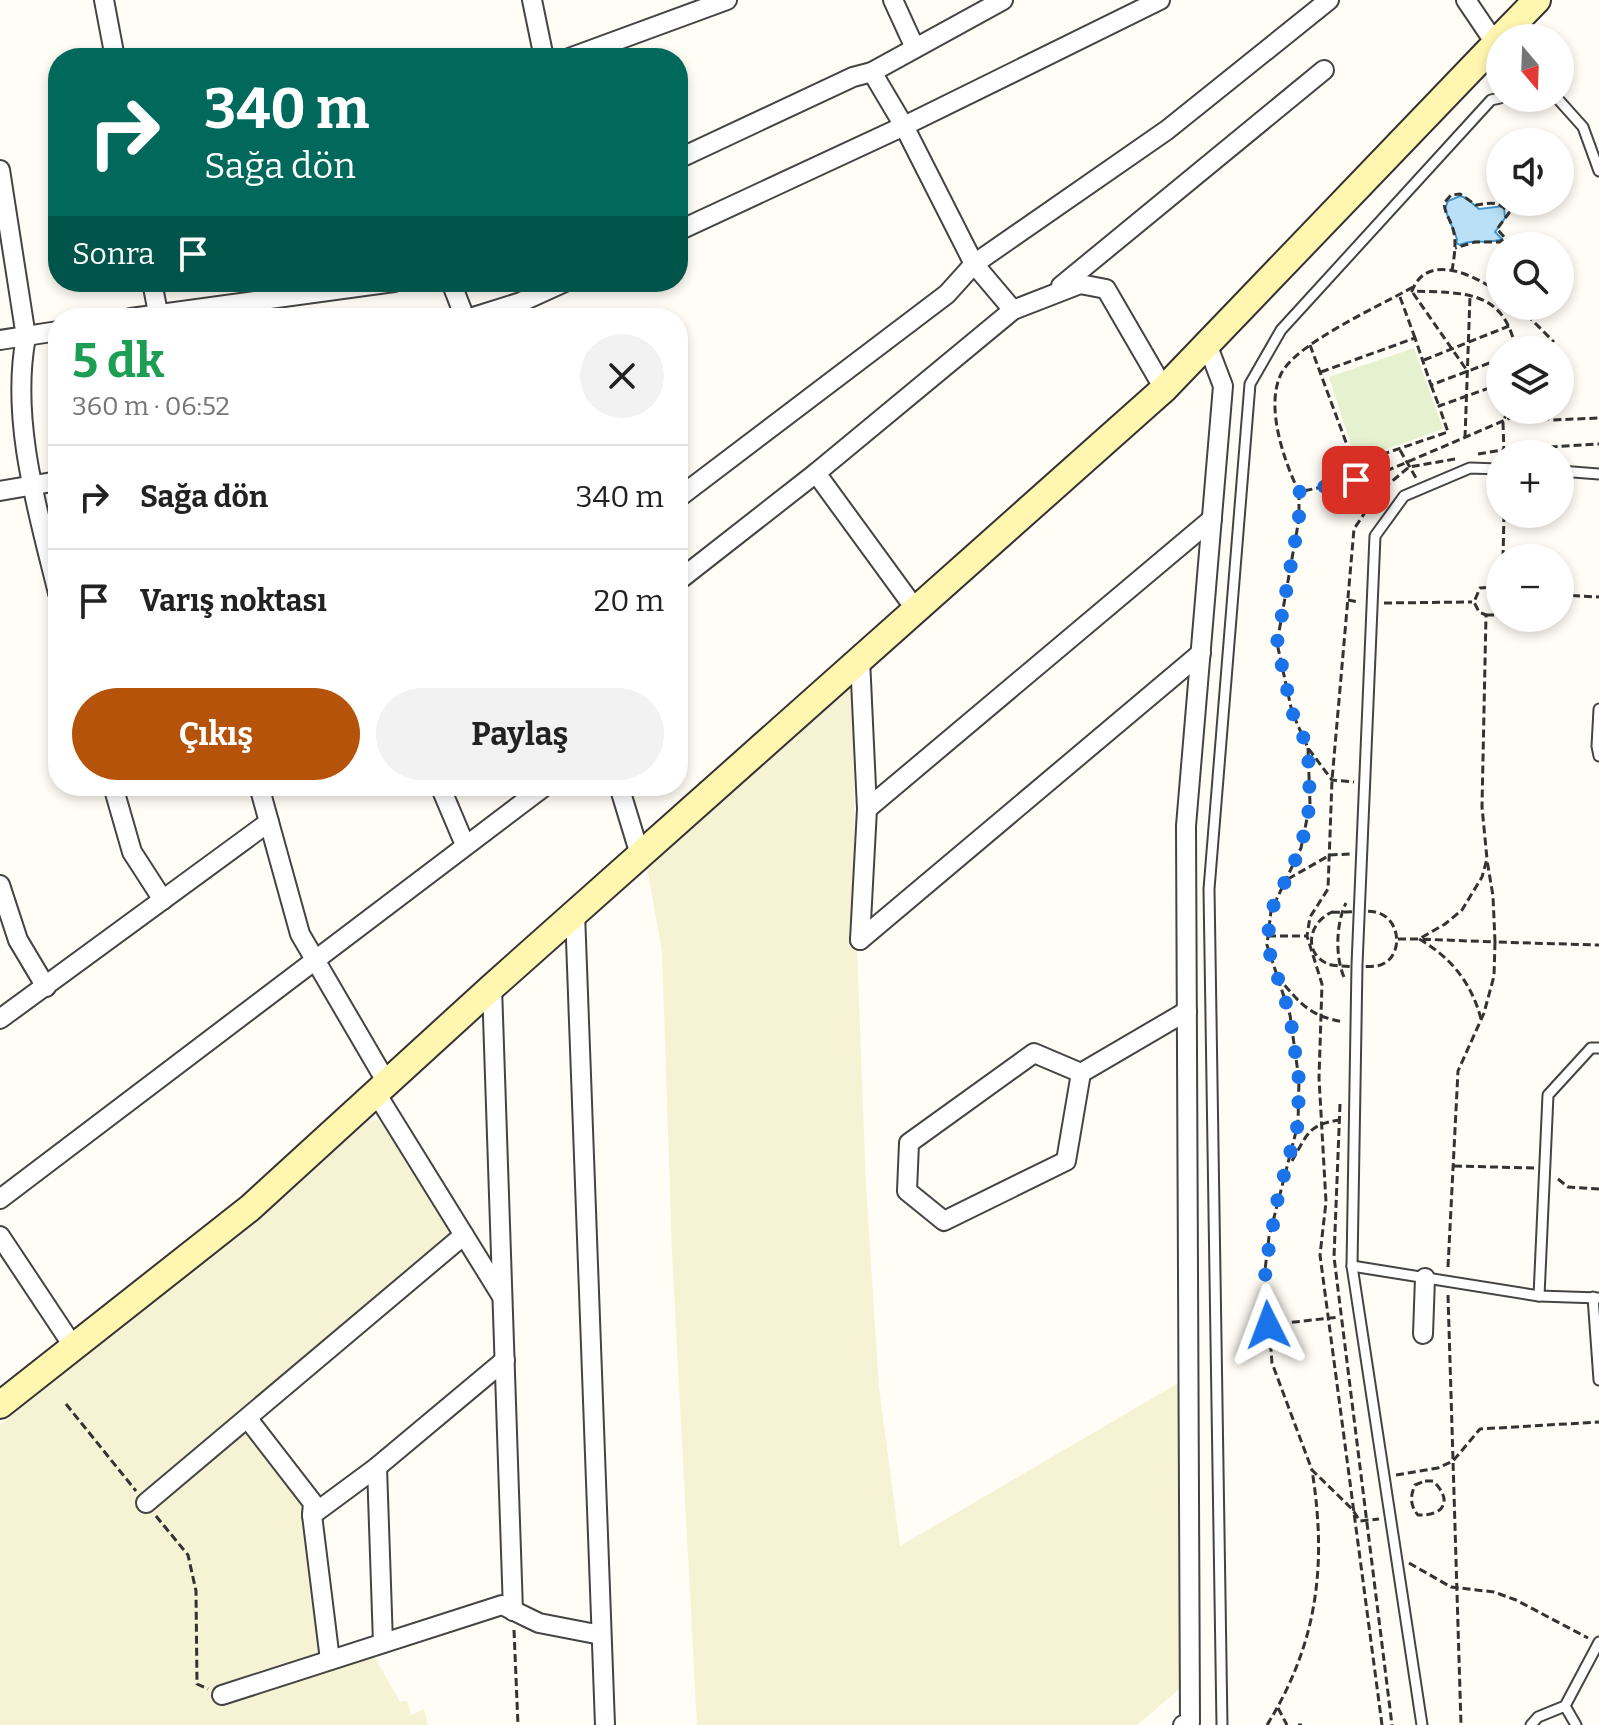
<!DOCTYPE html>
<html lang="tr">
<head>
<meta charset="utf-8">
<style>
	:root { --surface:#fff; --page:#f2f2f2; --text:#222; --muted:#767676; --line:#e0e0e0; --accent:#b45309 }
	body { margin:0; font-family:Bitter,serif; background:var(--page); color:var(--text); height:100vh; display:flex; flex-direction:column; font-size:30px; white-space:nowrap }
	* { box-sizing:border-box; margin:0 }
	p { font-size:26px; color:var(--muted) }
	.icon { flex:none; width:44px; height:44px; fill:none; stroke:currentColor; stroke-width:2; stroke-linecap:round; stroke-linejoin:round }
	.map { position:relative; flex:1; overflow:hidden }
	.details { position:absolute; left:48px; top:308px; width:640px; height:488px; display:flex; flex-direction:column; background:var(--surface); border-radius:32px; box-shadow:0 4px 12px #0003 }
	.details>* { flex:none }
	.hud { position:absolute; left:48px; top:48px; width:640px; height:244px; border-radius:32px; box-shadow:0 4px 12px #0003; background:#00695c; color:#fff; overflow:hidden }
	.needle { width:52px; rotate:161deg }
	.fabs { position:absolute; left:1486px; top:24px; display:grid; gap:16px }
	.fabs a { display:grid; place-items:center; width:88px; height:88px; border-radius:50%; background:var(--surface); box-shadow:0 4px 12px #0003; font-size:40px }
	.pin { position:absolute; display:grid; place-items:center; width:68px; height:68px; color:#fff; margin:-34px; border-radius:16px; box-shadow:0 4px 12px #0006 }
	.me { position:absolute; width:88px; margin:-44px; rotate:357deg; stroke-linejoin:round; filter:drop-shadow(0 0 6px #0008) }
	.turn { display:flex; align-items:center; gap:28px; height:168px; padding:0 24px; font-size:36px }
	.turn .icon { width:104px; height:104px; stroke-width:2.5 }
	.turn b { display:block; font-size:56px; line-height:68px }
	.then { display:flex; align-items:center; height:76px; padding:0 24px; background:#0003; gap:16px; font-size:30px }
	.round { display:grid; place-items:center; flex:none; width:84px; height:84px; border-radius:42px; background:var(--page) }
	.headline { display:flex; align-items:center; justify-content:space-between; height:136px; padding:0 24px }
	h1 { font-size:48px; font-weight:700; line-height:60px; color:#1e9e55 }
	.primary-button { display:flex; gap:16px; margin-top:auto; padding:16px 24px }
	.primary-button a { flex:1; height:92px; border-radius:48px; background:var(--accent); color:#fff; font-size:32px; font-weight:700; line-height:92px; text-align:center }
	.primary-button a+a { background:var(--page); color:var(--text) }
	ul { padding:0; list-style:none }
	li { display:flex; align-items:center; gap:24px; height:104px; padding:0 24px; border-top:2px solid var(--line) }
	li div { flex:1 }
	li b { display:block; font-size:30px }
	li em { font-style:normal }
	.map>svg:first-child { display:block }
	.farmland { fill:#f6f3d4 }
	.pitch { fill:#e6f2cf }
	.water { fill:#b9e0f7; stroke:#3f96cf; stroke-width:2 }
	.lines { fill:none; stroke-linecap:round; stroke-linejoin:round }
	.service-casing { stroke:#444; stroke-width:13 }
	.minor-casing { stroke:#444; stroke-width:22 }
	.secondary-casing { stroke:#333; stroke-width:30 }
	.path { stroke:#333; stroke-width:3; stroke-dasharray:8 4; stroke-linecap:butt }
	.service { stroke:#fff; stroke-width:9 }
	.minor { stroke:#fff; stroke-width:18 }
	.secondary { stroke:#fff6b0; stroke-width:26 }
	.route { stroke:#1a73e8; stroke-width:14; stroke-dasharray:0 25.2 }
</style>
</head>
<body>
<div class="map">
<svg width="1599" height="1725" viewBox="0 0 1599 1725">
	<rect width="100%" height="100%" fill="#fffdf5"/>
	<g class="farmland">
		<polygon points="853,678 855,896 866,1187 879,1388 900,1546 1192,1375 1190,1680 1137,1725 697,1725 672,1253 662,951 646,862"/>
		<polygon points="366,1120 385,1121 450,1233 448,1241 242,1417 305,1501 331,1649 338,1667 374,1656 400,1702 407,1701 411,1715 424,1709 428,1725 0,1725 0,1425"/>
	</g>
	<polygon class="pitch" points="1414,348 1443,429 1356,460 1329,377"/>
	<path class="water" d="M1460,196L1466,198L1479,209L1504,206L1505,218L1495,232L1502,239C1488,245 1474,238 1460,245L1456,243L1457,239L1445,209L1448,201Z"/>
	<g class="lines">
		<defs>
			<g id="service">
				<polyline points="1557,98 1583,127 1599,171"/>
				<polyline points="1560,471 1599,474"/>
				<polyline points="1599,709 1597,746 1599,756"/>
				<polyline points="1352,1266 1539,1296 1599,1298"/>
				<polyline points="1539,1296 1548,1095 1591,1048 1599,1048"/>
				<polyline points="1593,1297 1599,1380"/>
				<polyline points="1565,1706 1576,1725"/>
				<polyline points="1222,1725 1209,889 1250,384 1281,330 1491,100 1500,98"/>
				<polyline points="1422,1725 1352,1266 1357,965 1375,536 1404,496 1470,468 1500,469"/>
				<polyline points="1531,1725 1538,1717 1565,1706 1599,1642"/>
			</g>
			<g id="minor">
				<polyline points="104,0 115,58"/>
				<polyline points="532,0 544,58"/>
				<polyline points="893,0 915,48"/>
				<polyline points="1466,0 1495,43"/>
				<polyline points="569,58 727,0"/>
				<polyline points="872,72 904,126 974,264 1013,310"/>
				<polyline points="678,159 853,77 872,72 1003,0"/>
				<path d="M0,170L26,337C10,420 38,512 58,593"/>
				<polyline points="678,231 904,126 1160,0"/>
				<polyline points="152,282 159,318"/>
				<polyline points="451,282 465,318"/>
				<polyline points="1061,286 1324,70"/>
				<polyline points="131,318 394,282"/>
				<polyline points="470,318 521,302 565,282"/>
				<polyline points="0,340 58,331"/>
				<polyline points="816,473 916,610"/>
				<polyline points="0,491 58,481"/>
				<polyline points="678,498 947,294 974,264 1167,130 1329,0"/>
				<polyline points="678,581 816,473 1013,310 1080,284 1106,289 1164,389"/>
				<polyline points="113,786 132,852 163,900"/>
				<polyline points="259,786 300,934 387,1083"/>
				<polyline points="440,786 465,845"/>
				<polyline points="619,786 640,855"/>
				<polyline points="867,809 1212,519"/>
				<polyline points="0,885 18,940 46,987"/>
				<polyline points="575,913 605,1725"/>
				<polyline points="860,940 1201,653"/>
				<polyline points="860,940 867,809 860,659"/>
				<polyline points="492,987 513,1611"/>
				<polyline points="0,1019 269,822"/>
				<polyline points="1081,1073 1034,1053 909,1143 907,1191 944,1221 1066,1161 1081,1073 1187,1011"/>
				<polyline points="376,1093 501,1295"/>
				<polyline points="0,1199 545,786"/>
				<polyline points="0,1236 73,1346"/>
				<polyline points="1423,1334 1425,1278"/>
				<polyline points="248,1419 313,1503 312,1515 330,1660"/>
				<polyline points="377,1467 383,1643"/>
				<polyline points="146,1503 464,1235"/>
				<polyline points="312,1515 377,1467 505,1360"/>
				<polyline points="222,1695 502,1605 539,1623 601,1635"/>
				<polyline points="1183,1725 1190,1722 1186,826 1223,386 1207,344"/>
			</g>
			<g id="secondary">
				<polyline points="1500,38 1537,0"/>
				<polyline points="0,1405 250,1208 492,987 1164,389 1500,39"/>
			</g>
		</defs>
		<use href="#service" class="service-casing"/>
		<use href="#minor" class="minor-casing"/>
		<use href="#secondary" class="secondary-casing"/>
		<g class="path">
			<path d="M1452,271C1454,258 1457,242 1453,229C1450,219 1445,214 1444,203L1451,195L1460,194L1476,205C1490,203 1499,200 1509,213L1497,229L1505,238L1500,242H1475L1455,248"/>
			<path d="M1413,287C1382,305 1296,343 1281,374C1265,407 1284,461 1299,492L1377,475L1517,415H1540L1551,420L1599,418"/>
			<polyline points="1413,293 1468,372"/>
			<path d="M1500,293C1476,276 1427,251 1412,291C1464,293 1504,289 1516,350"/>
			<polyline points="1400,297 1415,338"/>
			<polyline points="1518,306 1554,342"/>
			<polyline points="1310,345 1354,464 1448,432 1439,406 1500,384"/>
			<polyline points="1424,360 1509,326"/>
			<polyline points="1321,372 1415,338 1431,385 1500,359"/>
			<polyline points="1431,385 1439,406"/>
			<polyline points="1465,438 1470,296"/>
			<polyline points="1400,450 1416,478"/>
			<polyline points="1478,454 1503,450 1599,444"/>
			<polyline points="1504,454 1503,422 1508,410"/>
			<polyline points="1299,492 1299,519 1277,643 1292,712 1308,748 1332,780 1354,782"/>
			<polyline points="1503,558 1504,514"/>
			<polyline points="1560,595 1599,597"/>
			<polyline points="1348,600 1358,602"/>
			<polyline points="1384,603 1472,602"/>
			<polyline points="1486,615 1495,615 1500,611"/>
			<polyline points="1308,748 1310,804 1301,848 1271,911 1267,945 1290,1015 1299,1080 1298,1124 1269,1237 1265,1270 1272,1363 1312,1470"/>
			<polyline points="1288,879 1330,855 1350,854"/>
			<path d="M1332,912C1345,913 1362,910 1375,912C1402,917 1405,960 1377,966C1369,967 1334,967 1328,964C1303,953 1308,923 1332,912Z"/>
			<polyline points="1268,936 1308,936"/>
			<polyline points="1398,939 1419,939 1445,924 1462,910 1482,877 1487,859 1482,807 1486,615 1479,612 1474,602 1480,588 1494,587 1500,589"/>
			<path d="M1277,976C1299,1002 1308,1016 1344,1022"/>
			<path d="M1344,977C1335,957 1336,923 1346,903"/>
			<path d="M1481,1019C1472,984 1451,957 1419,939L1495,942L1493,896L1487,860"/>
			<polyline points="1340,1104 1334,1257 1392,1725"/>
			<path d="M1292,1161C1307,1135 1308,1124 1340,1120"/>
			<polyline points="1454,1166 1534,1168"/>
			<polyline points="1558,1179 1568,1187 1599,1189"/>
			<polyline points="1448,1267 1458,1071 1484,1013 1494,976 1495,942 1599,945"/>
			<polyline points="1448,1295 1461,1725"/>
			<polyline points="1268,1325 1339,1317"/>
			<polyline points="66,1404 136,1491"/>
			<polyline points="1396,1475 1438,1468 1453,1461 1480,1429 1599,1422"/>
			<path d="M1425,1481H1433C1453,1500 1445,1516 1418,1515C1410,1506 1410,1496 1415,1485Z"/>
			<polyline points="156,1516 188,1555 196,1591 197,1684 208,1689"/>
			<polyline points="1409,1563 1451,1587 1494,1592 1516,1600 1588,1638"/>
			<polyline points="514,1630 518,1725"/>
			<polyline points="1278,1708 1287,1725"/>
			<path d="M1267,1725C1318,1643 1327,1564 1312,1470L1352,1509L1360,1521L1379,1519"/>
			<polyline points="1298,1725 1302,1725"/>
			<polyline points="1382,1725 1320,1255 1326,1202 1319,1078 1322,984 1307,936 1310,917 1328,889 1332,780 1354,529 1378,493 1409,467 1455,459"/>
		</g>
		<use href="#service" class="service"/>
		<use href="#minor" class="minor"/>
		<use href="#secondary" class="secondary"/>
	</g>
	<g class="lines">
		<polyline class="route" points="1268,1325 1265,1270 1278,1197 1298,1124 1299,1080 1290,1015 1267,945 1271,911 1301,848 1310,804 1308,748 1292,712 1277,643 1299,519 1299,492 1356,480"/>
	</g>
</svg>
<div class="fabs">
<a><svg class="needle" viewBox="-14 -14 28 28"><path d="M0-13l5 13h-10z" fill="#e53935"/><path d="M0 13l5-13h-10z" fill="#767676"/></svg></a>
<a><svg class="icon" aria-label="sound" viewBox="0 0 24 24"><path d="M4 9h4l5-4v14l-5-4H4zM17 9q2 3 0 6"/></svg></a>
<a><svg class="icon" aria-label="search" viewBox="0 0 24 24"><circle cx="10" cy="10" r="6"/><path d="M15 15l6 6"/></svg></a>
<a><svg class="icon" aria-label="layers" viewBox="0 0 24 24"><path d="M12 4l9 5-9 5-9-5zM3 14l9 5 9-5"/></svg></a>
<a>+</a>
<a>−</a>
</div>
<div class="pin" style="left:1356px;top:480px;background:#d93025"><svg class="icon" aria-label="arrive" viewBox="0 0 24 24"><path d="M6 21V4h12l-3 4 3 4H6"/></svg></div>
<svg class="me" style="left:1268px;top:1325px" viewBox="-20 -20 40 40"><path d="M0-17L14 15 0 8-14 15z" fill="#1a73e8" stroke="#fff" stroke-width="4"/></svg>
<div class="hud">
<div class="turn"><svg class="icon" aria-label="right" viewBox="0 0 24 24"><path d="M7 20v-9h11M14 6l5 5-5 5"/></svg><div><b>340 m</b>Sağa dön</div></div>
<div class="then">Sonra<svg class="icon" aria-label="arrive" viewBox="0 0 24 24"><path d="M6 21V4h12l-3 4 3 4H6"/></svg></div>
</div>
<section class="details">
<div class="headline"><div><h1>5 dk</h1><p>360 m · 06:52</p></div><a class="round"><svg class="icon" aria-label="close" viewBox="0 0 24 24"><path d="M6 6l12 12M18 6L6 18"/></svg></a></div>
<ul>
<li><svg class="icon" aria-label="right" viewBox="0 0 24 24"><path d="M7 20v-9h11M14 6l5 5-5 5"/></svg><div><b>Sağa dön</b></div><em>340 m</em></li>
<li><svg class="icon" aria-label="arrive" viewBox="0 0 24 24"><path d="M6 21V4h12l-3 4 3 4H6"/></svg><div><b>Varış noktası</b></div><em>20 m</em></li>
</ul>
<div class="primary-button"><a>Çıkış</a><a>Paylaş</a></div>
</section>
</div>
</body>
</html>
